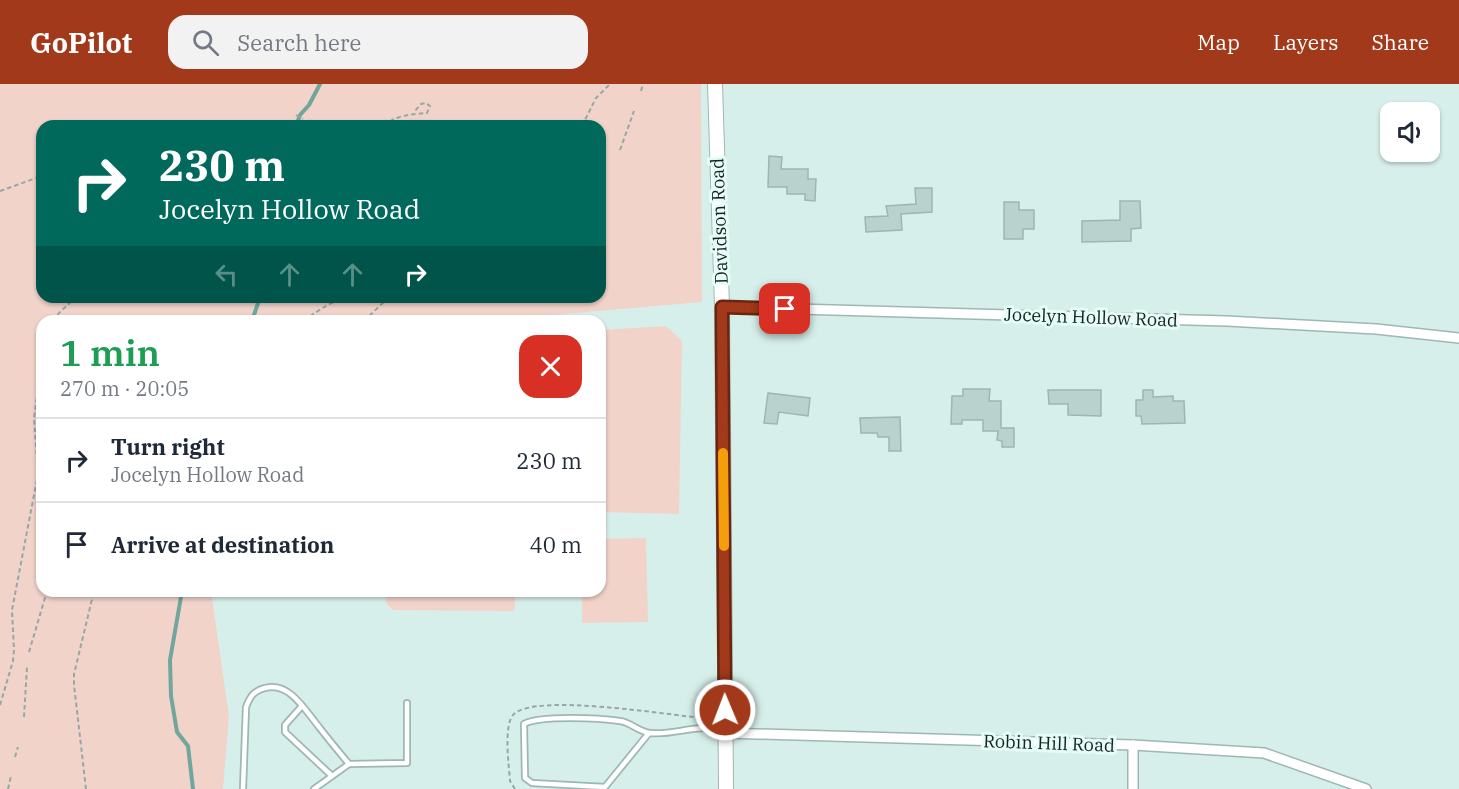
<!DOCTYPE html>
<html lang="en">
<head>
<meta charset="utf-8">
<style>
	:root { --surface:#fff; --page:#f2f2f3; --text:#1f2937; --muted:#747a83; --line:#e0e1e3; --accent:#a1391a }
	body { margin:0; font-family:"IBM Plex Serif",serif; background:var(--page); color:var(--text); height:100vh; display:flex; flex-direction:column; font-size:22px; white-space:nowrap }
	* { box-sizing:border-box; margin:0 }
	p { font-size:20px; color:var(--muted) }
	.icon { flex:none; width:33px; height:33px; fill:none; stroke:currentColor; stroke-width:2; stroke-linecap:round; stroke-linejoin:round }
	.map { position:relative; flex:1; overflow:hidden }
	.sheet { position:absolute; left:36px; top:231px; width:570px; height:282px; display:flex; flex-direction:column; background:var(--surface); border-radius:18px; box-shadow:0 2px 4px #0004 }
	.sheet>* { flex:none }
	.guide { position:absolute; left:36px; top:36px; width:570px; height:183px; border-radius:18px; box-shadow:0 2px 4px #0004; background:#00695c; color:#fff; overflow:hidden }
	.fabs { position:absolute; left:1380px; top:18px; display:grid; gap:12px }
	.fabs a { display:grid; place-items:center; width:60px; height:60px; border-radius:12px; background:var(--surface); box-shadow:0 2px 4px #0004; font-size:30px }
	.pin { position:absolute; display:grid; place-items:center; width:51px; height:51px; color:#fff; margin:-26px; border-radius:12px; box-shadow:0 3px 9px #0006 }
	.me { position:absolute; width:66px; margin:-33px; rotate:359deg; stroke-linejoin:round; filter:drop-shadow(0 0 4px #0008) }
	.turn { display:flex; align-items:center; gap:21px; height:126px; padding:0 24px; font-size:27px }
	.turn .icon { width:78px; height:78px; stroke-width:2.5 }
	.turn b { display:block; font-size:42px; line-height:51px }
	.lanes { display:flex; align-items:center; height:57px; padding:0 24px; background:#0003; justify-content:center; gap:30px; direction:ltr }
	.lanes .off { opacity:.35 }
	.round { display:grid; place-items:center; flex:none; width:63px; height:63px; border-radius:18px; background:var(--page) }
	.headline { display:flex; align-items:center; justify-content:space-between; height:102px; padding:0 24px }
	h1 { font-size:36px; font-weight:600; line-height:45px; color:#1e9e55 }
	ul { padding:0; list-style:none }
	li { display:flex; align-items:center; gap:18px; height:84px; padding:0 24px; border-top:2px solid var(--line) }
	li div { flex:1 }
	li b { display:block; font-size:22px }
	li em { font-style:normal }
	header { display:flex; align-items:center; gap:36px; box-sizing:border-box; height:84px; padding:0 30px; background:var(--accent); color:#fff }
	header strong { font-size:28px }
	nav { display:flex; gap:33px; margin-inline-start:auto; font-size:21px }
	.search { width:420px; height:54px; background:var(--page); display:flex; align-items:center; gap:15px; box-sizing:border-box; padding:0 21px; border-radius:18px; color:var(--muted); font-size:22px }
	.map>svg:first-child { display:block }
	.green { fill:#f1d3ca; fill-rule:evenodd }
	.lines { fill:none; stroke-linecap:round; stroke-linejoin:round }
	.stream { stroke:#71a69c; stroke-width:4 }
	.building { fill:#bad2cd; stroke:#9eb5b0; stroke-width:1.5 }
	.lane-casing { stroke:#9fb7b2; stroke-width:8 }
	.street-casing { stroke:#9fb7b2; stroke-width:12 }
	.secondary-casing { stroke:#9fb7b2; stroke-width:16 }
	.path { stroke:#95a8a4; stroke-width:2; stroke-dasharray:4.5 3; stroke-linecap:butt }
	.lane { stroke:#fff; stroke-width:4.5 }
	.street { stroke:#fff; stroke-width:9 }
	.secondary { stroke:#fff; stroke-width:14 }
	.route-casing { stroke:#692511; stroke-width:15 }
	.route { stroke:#a1391a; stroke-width:10 }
	.slow { stroke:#f59e0b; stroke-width:10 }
	.labels { text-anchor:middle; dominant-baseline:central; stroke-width:6; stroke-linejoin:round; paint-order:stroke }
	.street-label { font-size:18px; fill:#18211f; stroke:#e4fdf7 }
</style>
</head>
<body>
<header>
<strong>GoPilot</strong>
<div class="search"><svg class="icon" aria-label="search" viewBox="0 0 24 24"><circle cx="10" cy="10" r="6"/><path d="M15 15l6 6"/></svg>Search here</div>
<nav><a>Map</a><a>Layers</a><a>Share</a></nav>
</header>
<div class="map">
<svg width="1459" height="705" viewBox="0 0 1459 705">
	<rect width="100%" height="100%" fill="#d7efea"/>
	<g class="green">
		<path d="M0,0H701L702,218L483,237H42V507H211L229,632L223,705H0ZM42,42H600V213H42Z"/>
		<polygon points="666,242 682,257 679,430 600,428 600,246"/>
		<polygon points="646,454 648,538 582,539 582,507 600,507 600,455"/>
		<polygon points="386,507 516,507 516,509 514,527 393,526 386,519"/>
	</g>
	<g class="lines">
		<g class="stream">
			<polyline points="296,42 300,31 309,21 320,0"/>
			<polyline points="252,237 260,213"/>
			<polyline points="182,507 170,576 171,612 177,648 188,662 193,705"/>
		</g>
	</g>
	<g class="building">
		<polygon points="769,72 782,73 781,85 808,85 808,95 816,95 815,117 805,116 805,110 787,110 787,103 768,103"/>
		<polygon points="915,104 932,104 932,128 901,130 902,146 866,148 865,133 888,132 886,122 916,120"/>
		<polygon points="1120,117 1140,117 1141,144 1131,145 1131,157 1082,158 1082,137 1120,136"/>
		<polygon points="1004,118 1019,118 1019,126 1034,126 1034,145 1023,145 1023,155 1004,155"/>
		<polygon points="963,305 990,305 989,317 1001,317 1001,344 1014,344 1014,363 1002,363 1002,357 997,356 998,347 983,347 983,336 962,336 962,340 951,340 952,312 963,312"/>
		<polygon points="1048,306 1101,306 1101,332 1068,331 1068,320 1049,320"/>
		<polygon points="1143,306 1153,306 1153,313 1173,312 1173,317 1184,317 1185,339 1142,340 1141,332 1136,332 1136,316 1143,316"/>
		<polygon points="768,309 810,314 808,332 779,328 777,340 764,339"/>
		<polygon points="900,333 901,367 889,367 889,353 878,353 877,349 861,349 860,334"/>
	</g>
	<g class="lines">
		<defs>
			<g id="lane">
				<polyline points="302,622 285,641 285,648 332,692"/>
				<path d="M649,649L605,703L532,699L525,694L524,640C540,631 600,634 620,637C630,638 639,648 650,649C675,652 698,638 723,648"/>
				<path d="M243,705L246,623C250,613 253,607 265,604C289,597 305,626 319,643C329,656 339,668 349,680"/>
				<polyline points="314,705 349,680 407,679 407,619"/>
			</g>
			<g id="street">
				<polyline points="722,223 1227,237 1376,245 1459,254"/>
				<polyline points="725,649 1133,661 1264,669 1366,705"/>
				<polyline points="1133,661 1133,705"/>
			</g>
			<polyline id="secondary" points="715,0 722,223 726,705"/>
		</defs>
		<use href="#lane" class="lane-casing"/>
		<use href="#street" class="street-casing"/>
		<use href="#secondary" class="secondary-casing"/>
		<g class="path">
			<polyline points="641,7 643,0"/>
			<polyline points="296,31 303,35"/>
			<polyline points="377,42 385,39"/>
			<path d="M384,42C395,31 413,30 427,29L430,22L426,19L421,20L414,28"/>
			<polyline points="582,42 596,14 610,0"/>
			<polyline points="620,66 634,27"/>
			<polyline points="0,107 42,92"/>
			<polyline points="53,237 59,229 76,213"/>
			<path d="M304,237C324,222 335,214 361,214C377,214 393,220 408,213"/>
			<polyline points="364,237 389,213"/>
			<polyline points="29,568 47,507"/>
			<polyline points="0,621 13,577 14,566 12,526 38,390 34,334 42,274"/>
			<polyline points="24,633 27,583"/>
			<polyline points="15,673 18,663"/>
			<polyline points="8,705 11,692"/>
			<polyline points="86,705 74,601 74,590 94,507"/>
			<path d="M515,705L510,697C509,682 503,640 514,630C537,609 668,631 702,634L710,622"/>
		</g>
		<use href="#lane" class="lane"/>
		<use href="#street" class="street"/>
		<use href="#secondary" class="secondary"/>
	</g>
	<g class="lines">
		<defs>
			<polyline id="route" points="725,626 722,223 785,225"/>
		</defs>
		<use href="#route" class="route-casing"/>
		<use href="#route" class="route"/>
		<polyline class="slow" points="723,369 724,462"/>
	</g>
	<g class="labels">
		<g class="street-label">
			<text transform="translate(719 137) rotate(-92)">Davidson Road</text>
			<text transform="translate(1091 233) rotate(2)">Jocelyn Hollow Road</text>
			<text transform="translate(1049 659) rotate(2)">Robin Hill Road</text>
		</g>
	</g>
</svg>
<div class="fabs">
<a><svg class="icon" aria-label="sound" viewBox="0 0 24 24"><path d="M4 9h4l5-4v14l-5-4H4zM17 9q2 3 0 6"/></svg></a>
</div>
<div class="pin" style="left:785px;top:225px;background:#d93025"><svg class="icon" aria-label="arrive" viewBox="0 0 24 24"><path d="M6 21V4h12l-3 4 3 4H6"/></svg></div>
<svg class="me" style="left:725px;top:626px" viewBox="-20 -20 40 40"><circle r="17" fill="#a1391a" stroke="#fff" stroke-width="3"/><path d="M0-11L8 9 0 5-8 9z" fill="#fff"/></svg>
<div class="guide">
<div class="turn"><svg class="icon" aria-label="right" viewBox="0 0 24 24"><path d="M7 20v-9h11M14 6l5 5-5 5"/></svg><div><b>230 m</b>Jocelyn Hollow Road</div></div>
<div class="lanes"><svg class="icon off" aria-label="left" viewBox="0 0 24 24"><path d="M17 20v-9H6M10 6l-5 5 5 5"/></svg><svg class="icon off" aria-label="ahead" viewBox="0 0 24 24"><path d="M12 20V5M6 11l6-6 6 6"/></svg><svg class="icon off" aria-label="ahead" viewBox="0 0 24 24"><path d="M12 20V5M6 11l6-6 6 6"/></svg><svg class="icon" aria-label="right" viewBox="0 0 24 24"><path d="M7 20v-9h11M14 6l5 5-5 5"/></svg></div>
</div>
<section class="sheet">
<div class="headline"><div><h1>1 min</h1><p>270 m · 20:05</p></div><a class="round" style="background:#d93025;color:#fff"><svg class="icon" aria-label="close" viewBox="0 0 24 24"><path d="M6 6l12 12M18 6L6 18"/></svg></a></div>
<ul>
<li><svg class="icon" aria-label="right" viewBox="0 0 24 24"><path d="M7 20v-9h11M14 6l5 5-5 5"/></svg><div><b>Turn right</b><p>Jocelyn Hollow Road</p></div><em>230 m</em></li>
<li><svg class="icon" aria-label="arrive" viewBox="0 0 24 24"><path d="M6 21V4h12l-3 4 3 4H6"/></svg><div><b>Arrive at destination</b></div><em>40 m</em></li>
</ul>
</section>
</div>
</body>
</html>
